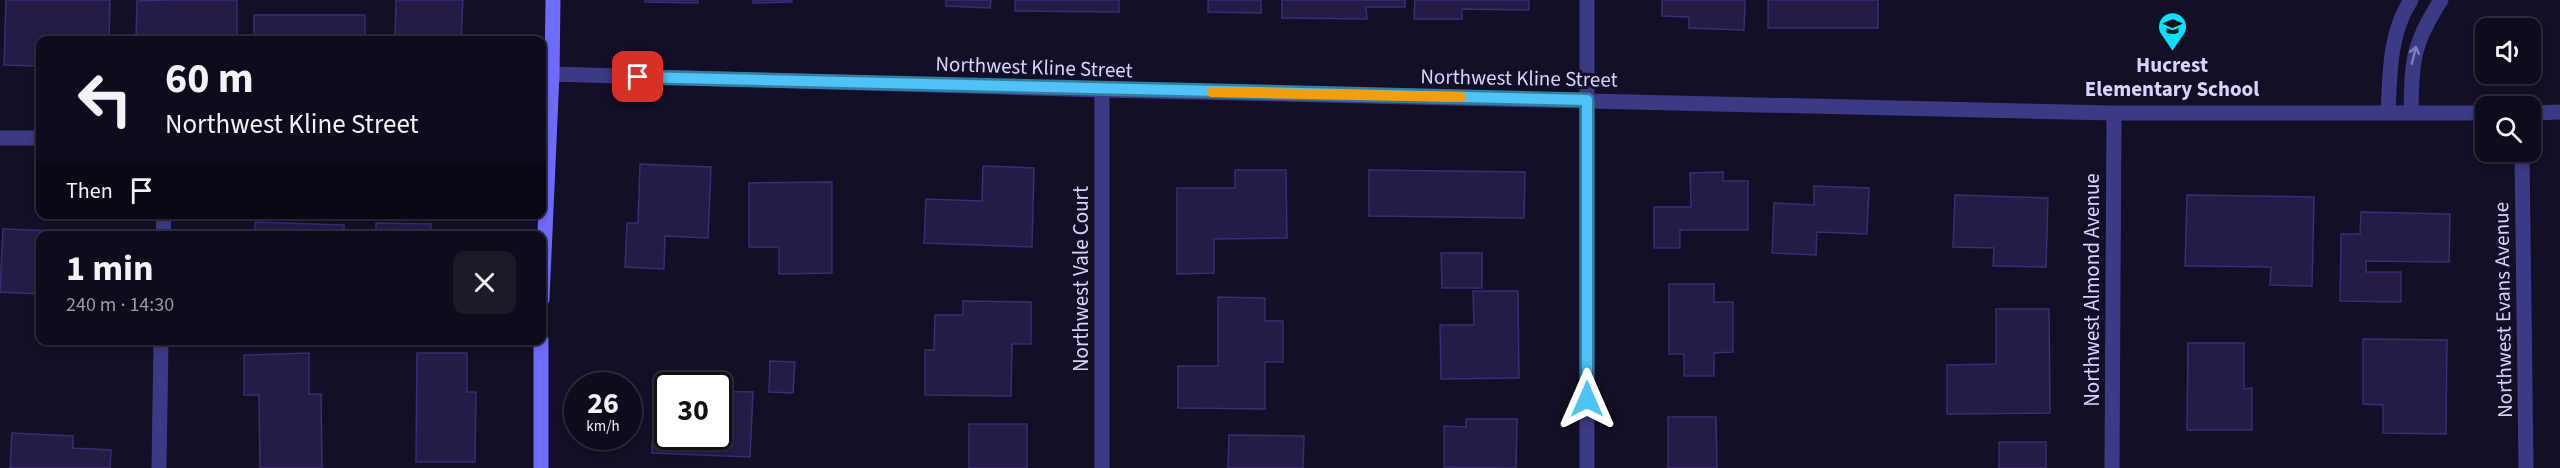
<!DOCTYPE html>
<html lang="en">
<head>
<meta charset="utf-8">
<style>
	:root { --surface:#0e0b1c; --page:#1c1929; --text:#f1f3f6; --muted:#9b9ba3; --line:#2e2b3b }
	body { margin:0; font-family:"Source Sans 3",sans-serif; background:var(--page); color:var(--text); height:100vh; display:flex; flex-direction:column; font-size:22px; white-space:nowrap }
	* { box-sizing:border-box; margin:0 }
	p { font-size:20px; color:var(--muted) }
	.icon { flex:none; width:33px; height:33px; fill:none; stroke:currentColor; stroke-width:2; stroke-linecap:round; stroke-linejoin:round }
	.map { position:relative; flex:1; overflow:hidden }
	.panel { position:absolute; left:36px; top:231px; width:510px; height:114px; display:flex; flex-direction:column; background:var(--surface); border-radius:12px; box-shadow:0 3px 9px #0003,0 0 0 2px var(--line) }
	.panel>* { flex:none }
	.hud { position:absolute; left:36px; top:36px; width:510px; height:183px; border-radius:12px; box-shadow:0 3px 9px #0003,0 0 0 2px var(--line); background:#0e0b1c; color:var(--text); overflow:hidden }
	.buttons { position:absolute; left:2475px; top:18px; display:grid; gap:12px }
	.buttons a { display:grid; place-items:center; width:66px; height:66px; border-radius:12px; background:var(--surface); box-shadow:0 3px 9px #0003,0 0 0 2px var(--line); font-size:30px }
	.speed { position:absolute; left:564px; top:372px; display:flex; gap:12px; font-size:30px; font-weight:700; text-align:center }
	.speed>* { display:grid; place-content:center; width:78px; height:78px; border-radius:50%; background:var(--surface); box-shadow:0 3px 9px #0003,0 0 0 2px var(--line); line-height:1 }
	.speed small { font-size:15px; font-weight:400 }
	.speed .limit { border:3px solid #111; border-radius:9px; background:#fff; color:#111 }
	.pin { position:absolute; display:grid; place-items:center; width:51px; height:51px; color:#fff; margin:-26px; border-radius:12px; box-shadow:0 3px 9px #0006 }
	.me { position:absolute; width:66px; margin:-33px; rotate:0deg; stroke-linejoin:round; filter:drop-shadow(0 0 4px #0008) }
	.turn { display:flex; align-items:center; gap:21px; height:126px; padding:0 30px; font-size:27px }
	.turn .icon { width:78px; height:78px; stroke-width:2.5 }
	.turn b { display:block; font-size:42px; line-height:51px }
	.then { display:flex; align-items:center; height:57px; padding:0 30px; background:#0003; gap:12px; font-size:22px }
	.round { display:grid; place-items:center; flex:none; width:63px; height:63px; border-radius:12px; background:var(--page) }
	.overview { display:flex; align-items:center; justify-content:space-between; height:102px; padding:0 30px }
	h1 { font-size:36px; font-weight:700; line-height:45px }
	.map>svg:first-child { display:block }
	.building { fill:#241b47; stroke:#3b2d73; stroke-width:1.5 }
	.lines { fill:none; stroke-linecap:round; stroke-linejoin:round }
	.lane { stroke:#3d3a85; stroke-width:15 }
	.street { stroke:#3d3a85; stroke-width:15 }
	.secondary { stroke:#6f6bff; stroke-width:15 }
	.oneway { stroke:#837fbc }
	.route-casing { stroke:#337fa1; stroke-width:15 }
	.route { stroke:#4fc3f7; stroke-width:10 }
	.slow { stroke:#f59e0b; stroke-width:10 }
	.labels { text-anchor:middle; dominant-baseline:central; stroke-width:6; stroke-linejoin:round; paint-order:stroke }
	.poi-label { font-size:21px; font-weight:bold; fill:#d9d4ff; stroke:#130f26 }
	.street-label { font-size:21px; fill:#d9d4ff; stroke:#130f26 }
</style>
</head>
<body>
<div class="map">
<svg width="2560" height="468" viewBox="0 0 2560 468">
	<rect width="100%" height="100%" fill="#130f26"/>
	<g class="building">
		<polygon points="6,0 110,0 109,40 40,40 40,66 4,65"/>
		<polygon points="167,0 237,0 237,40 136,40 137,1"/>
		<polygon points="396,0 463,0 461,40 395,40"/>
		<polygon points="645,0 698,0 698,3 645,2"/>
		<polygon points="753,0 792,0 792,2 753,3"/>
		<polygon points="946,0 991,0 990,8 946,6"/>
		<polygon points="1015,0 1119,0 1119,12 1015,11"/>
		<polygon points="1208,0 1261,0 1261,13 1208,12"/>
		<polygon points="1282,0 1405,0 1405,7 1366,7 1367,19 1282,18"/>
		<polygon points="1415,0 1529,0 1529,10 1462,9 1462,19 1414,19"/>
		<polygon points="1662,0 1745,0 1744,30 1689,28 1689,17 1662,16"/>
		<rect x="1768" y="0" width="110" height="28"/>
		<rect x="254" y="15" width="111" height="25"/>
		<polygon points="640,164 711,167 708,238 665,236 664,269 625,267 627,223 638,223"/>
		<polygon points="983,166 1034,168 1032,247 924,243 926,199 982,201"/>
		<polygon points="1235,170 1286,170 1287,238 1214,239 1214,273 1177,274 1177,188 1235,188"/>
		<polygon points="1369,170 1525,172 1524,218 1369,216"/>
		<polygon points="1723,172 1723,181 1748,181 1748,230 1680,230 1680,248 1654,248 1654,207 1691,207 1690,173"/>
		<polygon points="832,182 832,273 779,274 779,247 749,247 749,183"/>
		<polygon points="1814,186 1869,188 1867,234 1817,232 1816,255 1772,253 1774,203 1814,205"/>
		<polygon points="1955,195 2048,198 2046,267 1993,266 1994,248 1953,247"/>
		<polygon points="2187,195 2314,197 2312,286 2270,285 2271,267 2185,266"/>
		<polygon points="2361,212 2450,214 2449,262 2366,261 2366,272 2401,272 2401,302 2340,301 2341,234 2360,234"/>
		<polygon points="255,222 344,225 344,236 254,236"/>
		<polygon points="376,223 431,224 430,236 376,236"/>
		<polygon points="3,229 110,233 110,236 40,236 40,294 0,292"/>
		<polygon points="1441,253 1482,253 1482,288 1442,288"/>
		<polygon points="1669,284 1714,284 1714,302 1733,302 1733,352 1714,353 1714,376 1684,376 1684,354 1669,354"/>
		<polygon points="1473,291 1518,291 1519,378 1441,379 1440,325 1474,325"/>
		<polygon points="1218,297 1265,298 1265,321 1283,321 1283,362 1265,362 1265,409 1178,408 1178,366 1218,366"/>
		<polygon points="963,301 1031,302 1031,344 1012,344 1011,396 925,395 925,350 934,350 935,315 963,315"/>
		<polygon points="1996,309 2049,309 2050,413 1947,414 1947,365 1996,364"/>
		<polygon points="2363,339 2447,340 2446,434 2383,433 2383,405 2363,404"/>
		<polygon points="383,340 476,340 476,343"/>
		<polygon points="2188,343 2244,343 2244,389 2252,388 2252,430 2187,430"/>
		<polygon points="309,353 309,394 321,394 322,468 260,468 259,395 244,395 244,355"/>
		<polygon points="417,353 467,353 467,392 476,392 475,462 416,462"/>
		<polygon points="770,361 795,362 793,393 769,392"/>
		<polygon points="718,391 753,392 750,457 652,453 653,430 665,431 667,404 668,436 718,436"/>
		<polygon points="1668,417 1716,417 1717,468 1668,468"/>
		<polygon points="1466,419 1517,419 1516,468 1444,467 1444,426 1466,427"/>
		<rect x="969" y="424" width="58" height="44"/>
		<polygon points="12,433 73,436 73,448 111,450 110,468 10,468"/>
		<polygon points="1229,435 1304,436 1303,468 1228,468"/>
		<rect x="1999" y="442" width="47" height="26"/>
	</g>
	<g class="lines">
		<g class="lane">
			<path d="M2388,113C2390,75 2389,33 2411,0"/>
			<path d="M2411,113C2412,61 2412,45 2441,0"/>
		</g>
		<g class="street">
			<polyline points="552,74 1102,90 2114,113 2486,113"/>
			<polyline points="1102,90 1102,468"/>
			<polyline points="2530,113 2560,112"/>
			<polyline points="0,138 40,138"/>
			<polyline points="2522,152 2526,468"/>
			<polyline points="163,236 164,214"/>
			<polyline points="159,468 161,340"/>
			<polyline points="1587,468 1587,0"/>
			<polyline points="2112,468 2114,113"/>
		</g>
		<g class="secondary">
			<polyline points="542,299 552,74 553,0"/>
			<polyline points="541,468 541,340"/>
		</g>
	</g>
	<defs><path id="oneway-shaft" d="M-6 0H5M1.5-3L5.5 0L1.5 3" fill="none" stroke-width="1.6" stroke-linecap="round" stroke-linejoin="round" transform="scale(1.5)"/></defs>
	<use class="oneway" href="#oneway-shaft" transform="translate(2414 55) rotate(-76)"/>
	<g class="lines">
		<defs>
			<polyline id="route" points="638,77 1587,100 1587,399"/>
		</defs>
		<use href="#route" class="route-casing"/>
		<use href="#route" class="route"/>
		<polyline class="slow" points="1212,92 1461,97"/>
	</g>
	<defs>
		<symbol id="school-pin" viewBox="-11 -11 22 30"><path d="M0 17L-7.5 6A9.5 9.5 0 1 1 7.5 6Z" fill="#00e5ff" stroke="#130f26"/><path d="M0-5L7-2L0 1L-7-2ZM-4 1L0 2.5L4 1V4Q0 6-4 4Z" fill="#111"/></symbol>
	</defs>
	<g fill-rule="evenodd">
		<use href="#school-pin" x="2156" y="10" width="33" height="45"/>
	</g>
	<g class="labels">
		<g class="poi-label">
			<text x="2172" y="65">Hucrest<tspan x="2172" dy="24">Elementary School</tspan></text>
		</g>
		<g class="street-label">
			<text transform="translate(1034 67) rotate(2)">Northwest Kline Street</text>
			<text transform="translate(1519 78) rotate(1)">Northwest Kline Street</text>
			<text transform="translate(1081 279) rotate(-90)">Northwest Vale Court</text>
			<text transform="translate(2092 290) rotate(-90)">Northwest Almond Avenue</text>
			<text transform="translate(2503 310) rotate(-91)">Northwest Evans Avenue</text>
		</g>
	</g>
</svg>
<div class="buttons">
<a><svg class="icon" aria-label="sound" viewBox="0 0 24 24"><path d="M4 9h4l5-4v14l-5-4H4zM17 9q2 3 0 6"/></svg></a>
<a><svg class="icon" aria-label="search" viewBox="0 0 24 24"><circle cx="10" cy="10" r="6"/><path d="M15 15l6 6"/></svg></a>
</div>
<div class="speed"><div>26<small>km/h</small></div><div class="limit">30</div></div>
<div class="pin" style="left:638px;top:77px;background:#d93025"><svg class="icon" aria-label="arrive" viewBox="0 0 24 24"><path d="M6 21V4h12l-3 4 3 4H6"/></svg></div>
<svg class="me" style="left:1587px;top:399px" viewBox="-20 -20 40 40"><path d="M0-17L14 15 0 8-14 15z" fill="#4fc3f7" stroke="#fff" stroke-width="4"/></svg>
<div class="hud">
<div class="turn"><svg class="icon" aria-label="left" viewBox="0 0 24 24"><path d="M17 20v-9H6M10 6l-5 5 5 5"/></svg><div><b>60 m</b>Northwest Kline Street</div></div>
<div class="then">Then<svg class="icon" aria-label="arrive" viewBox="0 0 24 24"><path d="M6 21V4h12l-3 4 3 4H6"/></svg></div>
</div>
<section class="panel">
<div class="overview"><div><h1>1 min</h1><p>240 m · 14:30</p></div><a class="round"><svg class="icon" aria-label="close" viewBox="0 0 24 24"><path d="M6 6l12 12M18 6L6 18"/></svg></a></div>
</section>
</div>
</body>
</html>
